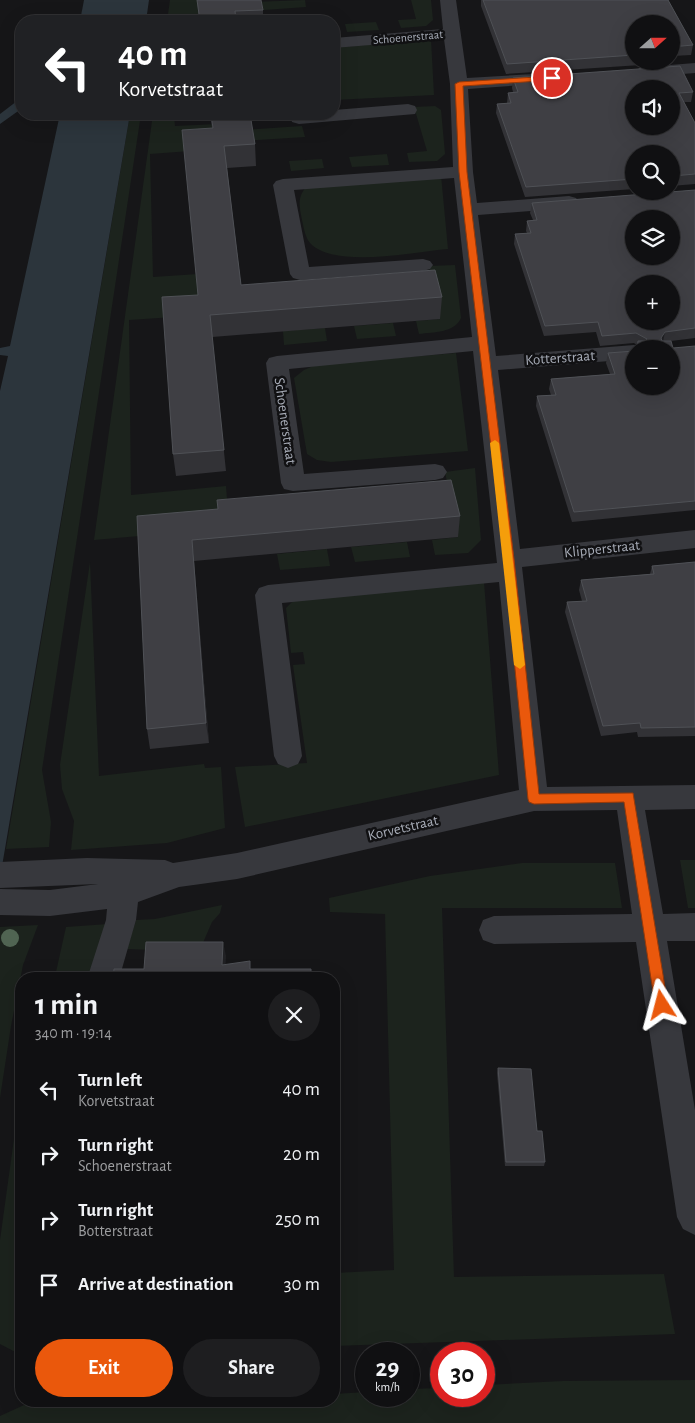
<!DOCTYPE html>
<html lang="en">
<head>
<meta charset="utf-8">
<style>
	:root { --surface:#101012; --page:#1e1e20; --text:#f1f3f6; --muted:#9c9d9f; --line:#303032; --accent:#ea580c }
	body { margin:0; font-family:"Alegreya Sans",sans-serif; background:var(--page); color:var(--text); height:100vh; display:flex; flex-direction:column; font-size:19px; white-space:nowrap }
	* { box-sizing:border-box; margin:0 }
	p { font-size:16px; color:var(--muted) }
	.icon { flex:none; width:28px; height:28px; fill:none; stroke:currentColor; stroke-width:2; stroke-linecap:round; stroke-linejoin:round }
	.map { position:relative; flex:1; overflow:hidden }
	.sheet { position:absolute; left:15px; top:972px; width:325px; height:435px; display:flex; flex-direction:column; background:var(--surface); border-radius:20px; box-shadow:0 5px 20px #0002,0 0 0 1px var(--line) }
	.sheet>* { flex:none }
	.guide { position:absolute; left:15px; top:15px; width:325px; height:105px; border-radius:20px; box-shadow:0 5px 20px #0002,0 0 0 1px var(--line); background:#202124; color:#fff; overflow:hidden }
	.needle { width:32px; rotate:69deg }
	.fabs { position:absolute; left:625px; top:15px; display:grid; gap:10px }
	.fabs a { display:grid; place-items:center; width:55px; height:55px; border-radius:50%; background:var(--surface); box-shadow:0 5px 20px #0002,0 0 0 1px var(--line); font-size:25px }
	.speed { position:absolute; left:355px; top:1342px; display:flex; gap:10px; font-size:25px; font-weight:700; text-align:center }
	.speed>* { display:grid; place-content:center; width:65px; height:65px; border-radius:50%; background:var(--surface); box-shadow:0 5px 20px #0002,0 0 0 1px var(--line); line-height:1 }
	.speed small { font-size:12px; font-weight:400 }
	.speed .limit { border:8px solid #d22; background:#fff; color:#111 }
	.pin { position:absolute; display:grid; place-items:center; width:42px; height:42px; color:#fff; margin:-21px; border:2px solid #fff; border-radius:50%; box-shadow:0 1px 5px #0007 }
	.me { position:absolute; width:55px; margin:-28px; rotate:351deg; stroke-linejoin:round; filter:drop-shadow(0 0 4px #0008) }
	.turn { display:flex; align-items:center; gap:18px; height:105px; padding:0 20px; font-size:22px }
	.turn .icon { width:65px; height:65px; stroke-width:2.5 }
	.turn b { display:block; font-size:35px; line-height:42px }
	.round { display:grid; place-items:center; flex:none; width:52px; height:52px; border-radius:26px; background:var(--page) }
	.summary { display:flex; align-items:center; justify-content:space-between; height:85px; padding:0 20px }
	h1 { font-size:30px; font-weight:600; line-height:38px }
	.action { display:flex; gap:10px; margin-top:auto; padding:10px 20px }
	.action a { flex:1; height:58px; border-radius:30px; background:var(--accent); color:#fff; font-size:20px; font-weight:600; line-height:58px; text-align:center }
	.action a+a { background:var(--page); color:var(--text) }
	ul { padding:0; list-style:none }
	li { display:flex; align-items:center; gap:15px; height:65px; padding:0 20px }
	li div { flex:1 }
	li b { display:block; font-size:19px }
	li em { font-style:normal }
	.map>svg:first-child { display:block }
	.green { fill:#1c231d }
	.water { fill:#2c353c }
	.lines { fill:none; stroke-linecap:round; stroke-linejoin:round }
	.minor { fill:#37383d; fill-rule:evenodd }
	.tree { fill:#506452 }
	.wall { fill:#323236; fill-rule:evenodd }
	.shaded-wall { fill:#212124 }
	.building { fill:#3f3f44; stroke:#4f5156; fill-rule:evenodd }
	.route { fill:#ea580c; stroke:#983908 }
	.slow { fill:#f59e0b }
	.labels { text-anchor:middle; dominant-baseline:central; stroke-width:5; stroke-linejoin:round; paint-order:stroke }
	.far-street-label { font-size:12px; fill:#a8adb8; stroke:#111113 }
	.street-label { font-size:15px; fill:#a8adb8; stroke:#111113 }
</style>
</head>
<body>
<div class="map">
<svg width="695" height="1423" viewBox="0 0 695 1423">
	<rect width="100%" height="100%" fill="#161618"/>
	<g class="green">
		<polygon points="170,0 253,0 254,2 305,0 306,7 252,11 252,15 167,21"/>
		<polygon points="411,0 431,0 433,20 426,26 401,28 398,20 416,19"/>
		<polygon points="376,22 379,30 347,32 345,24"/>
		<polygon points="431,39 434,95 334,100 334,48"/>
		<polygon points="435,106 441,110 445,154 437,161 409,162 407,153 427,151 414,107"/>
		<polygon points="130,114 141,114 42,770 51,822 49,847 6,849"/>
		<polygon points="153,114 174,114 175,126 240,123 242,130 302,126 305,137 243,141 244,147 150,154 153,277 228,272 233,313 129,320 131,495 226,486 227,499 218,529 94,540"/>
		<polygon points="387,154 389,165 352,167 349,157"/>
		<polygon points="322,159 324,168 291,171 289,161"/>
		<path d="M441,175L448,249C414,252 339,268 312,245C305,239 304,228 302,220C299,205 297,196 308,185Z"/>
		<path d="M455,265L461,318C454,333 434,332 419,334L416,321L440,319L429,266Z"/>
		<polygon points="393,323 396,336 357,339 354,326"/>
		<polygon points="325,328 327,341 284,345 283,331"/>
		<polygon points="456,353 468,451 331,462 317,460 307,454 294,378 304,370 315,365"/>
		<polygon points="475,468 481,540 468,553 435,555 432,540 458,537 445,472"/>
		<polygon points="407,542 410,557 355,562 351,547"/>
		<polygon points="327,549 330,566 280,570 277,554"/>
		<polygon points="90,562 99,776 204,764 205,768 221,767 225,828 167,843 71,850 74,821 62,789 60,765"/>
		<polygon points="484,582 499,775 245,827 235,767 307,763 293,665 305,664 303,652 291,653 286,608 293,601"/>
		<polygon points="680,860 695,860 695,908 688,908"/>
		<polygon points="522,863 615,863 622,908 442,908 454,1277 664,1274 675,1334 334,1346 334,1273 394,1270 385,914 330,912 329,898 430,876"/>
		<polygon points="222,905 220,913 212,922 202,945 154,950 127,949 136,920 155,919"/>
		<polygon points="108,924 92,979 81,979 82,971 56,972 66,927"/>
		<polygon points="38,925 23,965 11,1026 0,1098 0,927"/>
		<polygon points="21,1088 21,1355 0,1344 0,1240"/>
		<polygon points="695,1380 695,1423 0,1423 0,1416 33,1401 334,1401 334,1394 366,1392 366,1396 409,1396 409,1389 441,1388 441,1396 484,1396 484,1385 563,1381"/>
	</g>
	<g class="water">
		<polygon points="84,0 149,0 146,21 80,21"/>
		<polygon points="21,98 21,109 0,124 0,114"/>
		<polygon points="60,114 130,114 0,878 0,391 8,356 0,355 0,348 10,346"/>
	</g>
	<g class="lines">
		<g class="minor">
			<polygon points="440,0 456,0 467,78 550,73 556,74 559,78 556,82 550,83 468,89 473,172 477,203 569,196 576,198 579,202 576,206 569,208 478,215 496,356 634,345 643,349 634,349 634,359 498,370 520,549 695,530 695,548 522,567 547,787 695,785 695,809 645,810 663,914 695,913 695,941 667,941 695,1110 695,1235 683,1229 677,1217 636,942 494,944 483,940 479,930 483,920 494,916 632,914 617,810 534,811 237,879 179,887 138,902 136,920 119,979 87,979 106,920 107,909 50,916 0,915 0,889 50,890 98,884 0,888 0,862 87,858 165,860 173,863 237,853 519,790 499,582 282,603 302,756 298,764 288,768 278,764 274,756 255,595 259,588 268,585 497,563 473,351 289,369 304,474 435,464 443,466 447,472 443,478 435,480 293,491 284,489 281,483 266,363 269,358 277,356 472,337 454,178 294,190 309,267 423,259 430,261 433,265 430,269 423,271 300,280 293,278 290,274 273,185 276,181 283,179 453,167 450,84 444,39 334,48 334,38 443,29"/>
			<polygon points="695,63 695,73 645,77 639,76 636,72 639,68 645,67"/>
			<polygon points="408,104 415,106 417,110 415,114 299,124 292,122 290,114 334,114 334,110"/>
		</g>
	</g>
	<circle class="tree" cx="10" cy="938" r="9"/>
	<g class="wall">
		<polygon points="197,0 263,10 263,21 199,21"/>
		<path d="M481,0H668L693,45L691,55L673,56L671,63L506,74L481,6ZM634,24H671V61H634Z"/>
		<polygon points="513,78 693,92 691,102 684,102 695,123 695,184 671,186 671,154 634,154 634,189 525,197 496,113 497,104 507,103 508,93 513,92 512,88"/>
		<polygon points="210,114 250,114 255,144 256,166 227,168 241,285 442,297 440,319 212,337 226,471 176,476 173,454 198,295 212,128"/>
		<polygon points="695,190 695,338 671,341 673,348 695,346 695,510 572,522 536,406 537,396 551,395 549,389 551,379 610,374 606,363 608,353 634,386 637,345 634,343 600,346 596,332 544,336 514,244 515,234 527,233 526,231 527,221 533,220 530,213 532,203"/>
		<polygon points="137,516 460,516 458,537 194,561 209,743 150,749 147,729"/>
		<polygon points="695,562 695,736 638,737 637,732 601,736 565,612 567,602 582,601 579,590 581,580 650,574 652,566"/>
		<polygon points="498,1068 537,1131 545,1162 544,1166 505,1166 497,1073"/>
	</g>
	<g class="shaded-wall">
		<polygon points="665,332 663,342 661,338"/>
		<polygon points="192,540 194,561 209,743 206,723"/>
		<polygon points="223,942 226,956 225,979 222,965"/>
	</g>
	<g class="building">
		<polygon points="197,0 261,0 263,10 235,11 236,21 200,21"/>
		<polygon points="483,0 668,0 693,45 671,47 671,24 634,24 634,55 507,64"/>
		<path d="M680,66L693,92L679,93L695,123V174L673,176L671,179V154H634V179L526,187L497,104L511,103L508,93L518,92L513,78ZM634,89H671V126H634Z"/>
		<polygon points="211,114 250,114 255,144 224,146 241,285 435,270 442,297 210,315 224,450 173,454 162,297 198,295 182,130 213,128"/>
		<path d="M695,190V328L665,332L661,338L662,341H671L673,348L695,346V501L574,512L537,396L556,395L551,379L615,374L608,353L634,351V386H671V349H637L638,341H645L647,339L636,333L602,336L598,322L545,326L515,234L531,233L527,221L537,220L532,203ZM634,219H671V256H634ZM634,284H671V321H634Z"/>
		<polygon points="451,480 460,516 192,540 206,723 147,729 137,516 218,509 217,500"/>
		<polygon points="695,562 695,727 641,728 640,723 603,726 567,602 587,601 581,580 654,574 652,566"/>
		<polygon points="146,942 223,942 222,965 250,961 250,969 311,969 311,979 113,979 114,969 144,969"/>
		<polygon points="498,1068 531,1069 537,1131 542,1131 545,1162 506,1162"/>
	</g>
	<polygon class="route" points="552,76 555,77 555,80 463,86 467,172 514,559 539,794 633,793 668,1005 666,1009 662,1011 657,1009 655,1005 624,802 534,804 529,802 528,799 504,559 459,172 455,84 459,82"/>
	<polygon class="slow" points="495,440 499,443 525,665 520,669 514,665 490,443"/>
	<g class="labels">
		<g class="far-street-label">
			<text transform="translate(408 37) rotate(-5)">Schoenerstraat</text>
		</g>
		<g class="street-label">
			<text transform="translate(560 358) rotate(-4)">Kotterstraat</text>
			<text transform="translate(285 421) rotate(82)">Schoenerstraat</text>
			<text transform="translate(602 549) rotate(-6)">Klipperstraat</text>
			<text transform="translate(403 828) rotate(-13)">Korvetstraat</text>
		</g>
	</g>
</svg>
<div class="fabs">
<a><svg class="needle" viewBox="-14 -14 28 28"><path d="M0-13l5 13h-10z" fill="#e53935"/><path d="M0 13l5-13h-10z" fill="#9c9d9f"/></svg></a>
<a><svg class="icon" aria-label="sound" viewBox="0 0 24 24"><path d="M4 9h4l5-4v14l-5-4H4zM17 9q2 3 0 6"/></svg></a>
<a><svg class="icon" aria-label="search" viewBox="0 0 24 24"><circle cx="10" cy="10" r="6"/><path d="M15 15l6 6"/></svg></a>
<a><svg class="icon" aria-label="layers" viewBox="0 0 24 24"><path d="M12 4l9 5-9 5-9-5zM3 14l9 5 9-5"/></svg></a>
<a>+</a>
<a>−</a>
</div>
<div class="speed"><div>29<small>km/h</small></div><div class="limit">30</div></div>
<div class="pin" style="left:552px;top:78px;background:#d93025"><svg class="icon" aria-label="arrive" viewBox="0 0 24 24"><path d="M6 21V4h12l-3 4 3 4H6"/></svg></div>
<svg class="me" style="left:662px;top:1005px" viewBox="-20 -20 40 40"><path d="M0-17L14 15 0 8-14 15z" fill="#ea580c" stroke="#fff" stroke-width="4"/></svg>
<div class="guide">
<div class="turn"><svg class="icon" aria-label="left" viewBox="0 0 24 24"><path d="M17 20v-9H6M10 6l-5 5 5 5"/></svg><div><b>40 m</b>Korvetstraat</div></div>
</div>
<section class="sheet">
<div class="summary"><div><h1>1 min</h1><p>340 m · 19:14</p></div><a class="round"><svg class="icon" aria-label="close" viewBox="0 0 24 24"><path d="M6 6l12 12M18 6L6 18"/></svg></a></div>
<ul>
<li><svg class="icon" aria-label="left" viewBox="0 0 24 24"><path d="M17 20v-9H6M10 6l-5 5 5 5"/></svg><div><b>Turn left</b><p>Korvetstraat</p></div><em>40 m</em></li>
<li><svg class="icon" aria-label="right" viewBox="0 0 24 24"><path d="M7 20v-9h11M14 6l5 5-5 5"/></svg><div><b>Turn right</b><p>Schoenerstraat</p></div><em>20 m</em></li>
<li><svg class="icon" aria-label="right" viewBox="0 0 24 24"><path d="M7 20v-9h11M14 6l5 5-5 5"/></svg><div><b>Turn right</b><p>Botterstraat</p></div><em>250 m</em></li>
<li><svg class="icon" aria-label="arrive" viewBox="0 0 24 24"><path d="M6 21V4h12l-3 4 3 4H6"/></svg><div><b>Arrive at destination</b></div><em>30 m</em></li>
</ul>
<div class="action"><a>Exit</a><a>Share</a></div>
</section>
</div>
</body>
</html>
